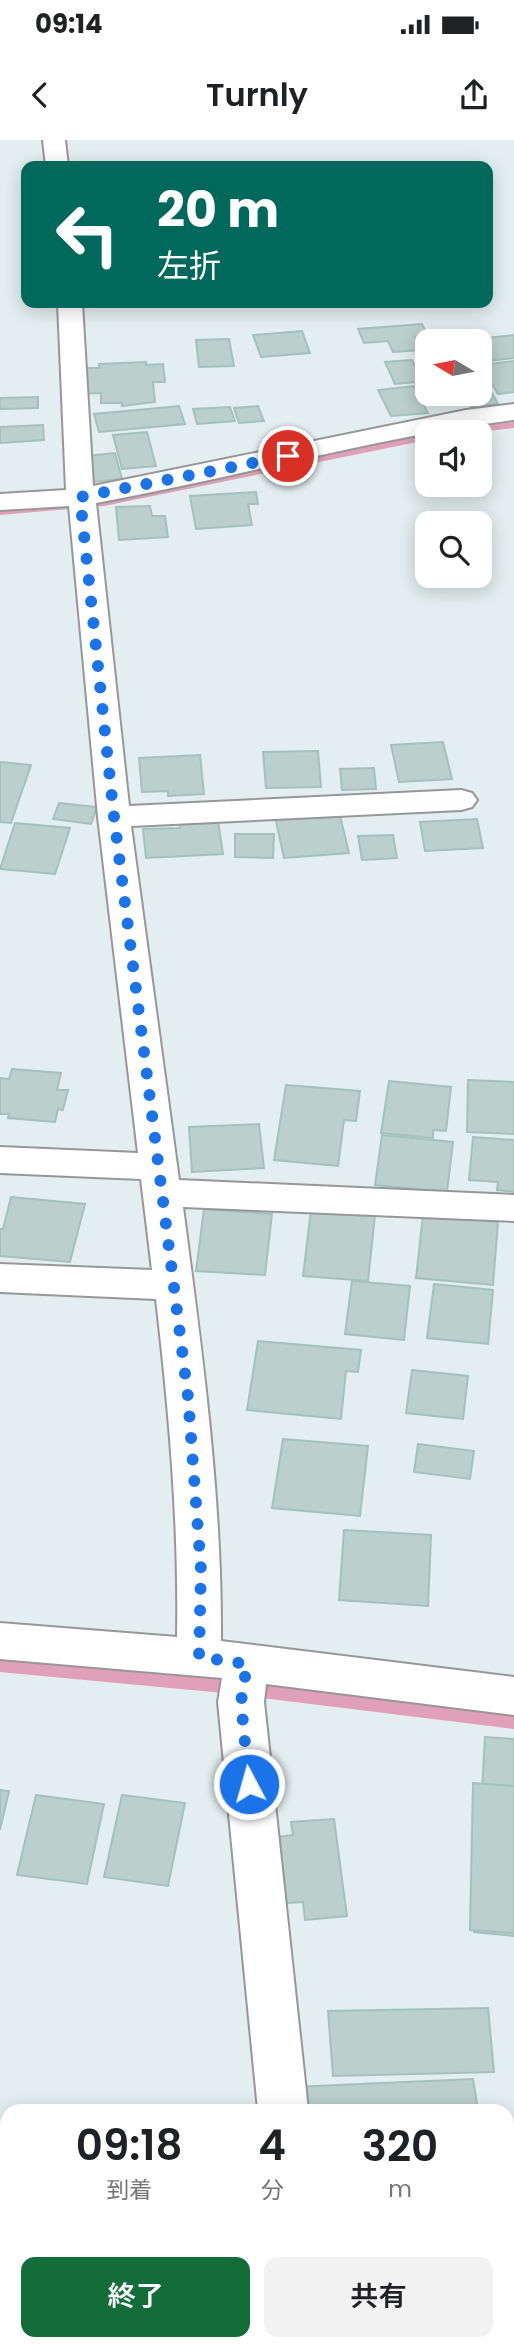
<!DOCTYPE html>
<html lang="ja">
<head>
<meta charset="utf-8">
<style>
	:root { --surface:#fff; --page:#f2f2f2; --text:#202124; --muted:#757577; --accent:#126d39 }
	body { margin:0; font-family:Poppins,"Noto Sans JP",sans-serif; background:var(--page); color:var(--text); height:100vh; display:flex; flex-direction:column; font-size:26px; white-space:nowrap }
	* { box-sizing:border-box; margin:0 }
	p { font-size:23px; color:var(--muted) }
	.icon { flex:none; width:38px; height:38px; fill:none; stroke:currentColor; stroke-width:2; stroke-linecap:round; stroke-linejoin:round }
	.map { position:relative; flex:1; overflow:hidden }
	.panel { position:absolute; left:0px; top:1964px; width:514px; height:247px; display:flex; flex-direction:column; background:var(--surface); border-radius:21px 21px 0 0; box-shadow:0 4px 18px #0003 }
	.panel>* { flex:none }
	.banner { position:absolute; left:21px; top:21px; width:472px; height:147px; border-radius:14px; box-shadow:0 4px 18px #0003; background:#00695c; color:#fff; overflow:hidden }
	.needle { width:46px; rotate:280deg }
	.buttons { position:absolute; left:415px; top:189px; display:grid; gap:14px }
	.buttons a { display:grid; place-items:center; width:77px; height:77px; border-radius:14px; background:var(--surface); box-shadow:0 4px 18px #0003; font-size:35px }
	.pin { position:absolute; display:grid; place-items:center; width:60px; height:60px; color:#fff; margin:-30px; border:4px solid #fff; border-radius:50%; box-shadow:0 2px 7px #0007 }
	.me { position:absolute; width:77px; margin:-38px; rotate:354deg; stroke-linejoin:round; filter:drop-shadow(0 0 5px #0008) }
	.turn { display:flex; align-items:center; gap:24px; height:147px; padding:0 21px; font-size:32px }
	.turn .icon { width:91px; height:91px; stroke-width:2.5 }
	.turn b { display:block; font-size:49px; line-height:60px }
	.eta { display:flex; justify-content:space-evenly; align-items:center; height:119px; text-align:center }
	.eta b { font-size:42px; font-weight:600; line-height:49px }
	.action { display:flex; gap:14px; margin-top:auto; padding:14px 21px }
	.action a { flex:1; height:80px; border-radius:14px; background:var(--accent); color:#fff; font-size:28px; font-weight:600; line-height:80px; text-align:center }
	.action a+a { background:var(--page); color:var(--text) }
	.status { display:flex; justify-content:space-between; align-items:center; height:49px; padding:0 35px; background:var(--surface); direction:ltr }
	.status svg { height:19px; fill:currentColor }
	header { display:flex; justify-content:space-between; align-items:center; height:91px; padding:0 21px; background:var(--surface); font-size:32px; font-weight:600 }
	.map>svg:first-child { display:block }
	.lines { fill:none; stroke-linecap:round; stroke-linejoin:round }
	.stream { fill:#e0a0b7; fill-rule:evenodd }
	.building { fill:#bbcfcc; stroke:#a4c1bd; stroke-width:2 }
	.street-casing { stroke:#979797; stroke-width:4 }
	.street { fill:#fff; fill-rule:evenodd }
	.route { stroke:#1a73e8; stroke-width:12; stroke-dasharray:0 21.6 }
</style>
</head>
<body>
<div class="status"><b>09:14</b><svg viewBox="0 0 49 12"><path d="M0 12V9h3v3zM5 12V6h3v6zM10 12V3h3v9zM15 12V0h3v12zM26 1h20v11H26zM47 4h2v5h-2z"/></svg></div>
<header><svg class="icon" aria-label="back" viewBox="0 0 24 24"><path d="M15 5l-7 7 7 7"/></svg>Turnly<svg class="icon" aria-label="share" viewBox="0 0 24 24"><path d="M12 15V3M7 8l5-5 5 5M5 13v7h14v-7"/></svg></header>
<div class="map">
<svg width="514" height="2210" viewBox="0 0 514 2210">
	<rect width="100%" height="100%" fill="#e2eeef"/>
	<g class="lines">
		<g class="stream">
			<polygon points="514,282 514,288 479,292 448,292 453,289"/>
			<polygon points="427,294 427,300 104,366 0,375 0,369 104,360"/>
			<polygon points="0,1516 213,1536 514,1573 514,1589 213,1552 0,1532"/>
		</g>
	</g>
	<g class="building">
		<polygon points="422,184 428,196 415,197 421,210 393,212 388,201 364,203 358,189"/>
		<polygon points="302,191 310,213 261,217 253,195"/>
		<polygon points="514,195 514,218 480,222 480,201 459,201"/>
		<polygon points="229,199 234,226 199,227 196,200"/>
		<polygon points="412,220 417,230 427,229 427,241 395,244 385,222"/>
		<polygon points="514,221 514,252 498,254 480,225"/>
		<polygon points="146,222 146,225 163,224 165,242 153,242 155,262 122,266 122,263 101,263 101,253 81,254 80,228 99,228 99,224"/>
		<polygon points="480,232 498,264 471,267 464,254 480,254"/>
		<polygon points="414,246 428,273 391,276 378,250"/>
		<polygon points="38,257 38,268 0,269 0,258"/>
		<polygon points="179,266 185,284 99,292 94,274"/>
		<polygon points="258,266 264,281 239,283 234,268"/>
		<polygon points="230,267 235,281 197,284 193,269"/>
		<polygon points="43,285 44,300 0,303 0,287"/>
		<polygon points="147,292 156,326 122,329 113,295"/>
		<polygon points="115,313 122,339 92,342 86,316"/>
		<polygon points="256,352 258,364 248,364 252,385 196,389 190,356"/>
		<polygon points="150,366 152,376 165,376 168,397 119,400 116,367"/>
		<polygon points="443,602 452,639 399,642 391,605"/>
		<polygon points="318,611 321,647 266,648 263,612"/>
		<polygon points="200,615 204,654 168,656 168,651 142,652 139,618"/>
		<polygon points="0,622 31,625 11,683 0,682"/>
		<polygon points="374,628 376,649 342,650 340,629"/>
		<polygon points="59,663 97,667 91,684 53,679"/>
		<polygon points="339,671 349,713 284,718 275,677"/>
		<polygon points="477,679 483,708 425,711 420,682"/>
		<polygon points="218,681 223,714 146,718 143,689 180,688 180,683"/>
		<polygon points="15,683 70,688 55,734 0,729"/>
		<polygon points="235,694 274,694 273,718 235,717"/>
		<polygon points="393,695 397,718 362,720 358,696"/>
		<polygon points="12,929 61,933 57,950 68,950 63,970 58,969 55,982 8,978 9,974 0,974 0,938 9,939"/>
		<polygon points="468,940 514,942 514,994 467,992"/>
		<polygon points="389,941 451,947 446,991 433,990 433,998 381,993"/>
		<polygon points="286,945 360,951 356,981 344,980 338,1026 274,1020"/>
		<polygon points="259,984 264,1028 192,1032 189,987"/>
		<polygon points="382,995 453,1002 447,1052 375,1045"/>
		<polygon points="473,997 514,1000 514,1052 497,1050 498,1042 469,1040"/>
		<polygon points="11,1057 85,1064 70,1122 0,1116 0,1089 3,1089"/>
		<polygon points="204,1069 272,1074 265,1135 196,1131"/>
		<polygon points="311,1070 375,1075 368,1141 303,1136"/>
		<polygon points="423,1075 498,1082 493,1145 416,1138"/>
		<polygon points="352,1141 410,1146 404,1200 345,1194"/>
		<polygon points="434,1144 493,1150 488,1204 427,1198"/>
		<polygon points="258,1201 361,1210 358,1232 346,1231 341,1279 247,1270"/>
		<polygon points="412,1230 468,1236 463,1279 406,1273"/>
		<polygon points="283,1299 368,1306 360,1376 272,1368"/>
		<polygon points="418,1304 474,1311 470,1339 414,1332"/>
		<polygon points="344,1390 431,1395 428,1466 339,1460"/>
		<polygon points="485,1597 514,1599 514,1796 474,1792"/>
		<polygon points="473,1643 514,1646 514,1793 470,1790"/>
		<polygon points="0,1650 9,1651 0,1690"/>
		<polygon points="36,1655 104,1664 87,1744 17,1735"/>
		<polygon points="122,1655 185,1663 168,1746 104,1737"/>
		<polygon points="334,1679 347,1776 305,1780 303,1762 275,1764 269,1698 293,1695 291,1682"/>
		<polygon points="488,1868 494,1932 333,1936 328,1871"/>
		<polygon points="473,1939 478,1970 295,1970 293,1947"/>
		<polygon points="7,2179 7,2203 93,2203 92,2210 0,2210"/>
	</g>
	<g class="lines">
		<defs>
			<g id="street">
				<polygon points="43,0 65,0 68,26 46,26"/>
				<path d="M58,163H82L93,346L466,270L514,264V280C375,297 236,338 96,363L129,666L461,650L472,653L477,660L472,667L461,670L131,686L179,1040L514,1055V1081L183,1067C202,1212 222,1355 221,1501L514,1537V1575L266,1544L264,1562L308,1970H258L218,1562L222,1538L0,1519V1483L177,1497C179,1384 169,1271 156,1159L0,1152V1124L152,1130L141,1039L0,1033V1007L138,1013L98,677L69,366L0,370V354L66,350Z"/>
				<polygon points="280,2203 334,2203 335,2210 281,2210"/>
			</g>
		</defs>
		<use href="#street" class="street-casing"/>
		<use href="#street" class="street"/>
	</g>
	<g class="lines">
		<polyline class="route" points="249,1644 241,1562 247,1524 199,1517 201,1430 188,1257 114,677 80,357 288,316"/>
	</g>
</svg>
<div class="buttons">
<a><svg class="needle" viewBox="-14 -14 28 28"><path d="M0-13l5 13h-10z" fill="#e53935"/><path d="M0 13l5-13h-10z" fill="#757577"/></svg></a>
<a><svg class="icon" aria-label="sound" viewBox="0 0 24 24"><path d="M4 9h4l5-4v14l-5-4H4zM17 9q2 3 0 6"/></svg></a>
<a><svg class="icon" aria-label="search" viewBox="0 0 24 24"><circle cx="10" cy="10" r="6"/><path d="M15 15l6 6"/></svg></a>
</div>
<div class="pin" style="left:288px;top:316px;background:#d93025"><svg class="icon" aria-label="arrive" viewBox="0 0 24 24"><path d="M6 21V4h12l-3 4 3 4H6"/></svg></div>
<svg class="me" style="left:249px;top:1644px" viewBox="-20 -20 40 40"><circle r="17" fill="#1a73e8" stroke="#fff" stroke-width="3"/><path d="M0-11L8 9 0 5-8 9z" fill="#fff"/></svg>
<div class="banner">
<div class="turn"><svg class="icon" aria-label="left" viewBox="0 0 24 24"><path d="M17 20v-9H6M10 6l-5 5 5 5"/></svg><div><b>20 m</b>左折</div></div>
</div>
<section class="panel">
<div class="eta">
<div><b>09:18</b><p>到着</p></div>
<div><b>4</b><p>分</p></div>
<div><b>320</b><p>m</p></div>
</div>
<div class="action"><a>終了</a><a>共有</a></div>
</section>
</div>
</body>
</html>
